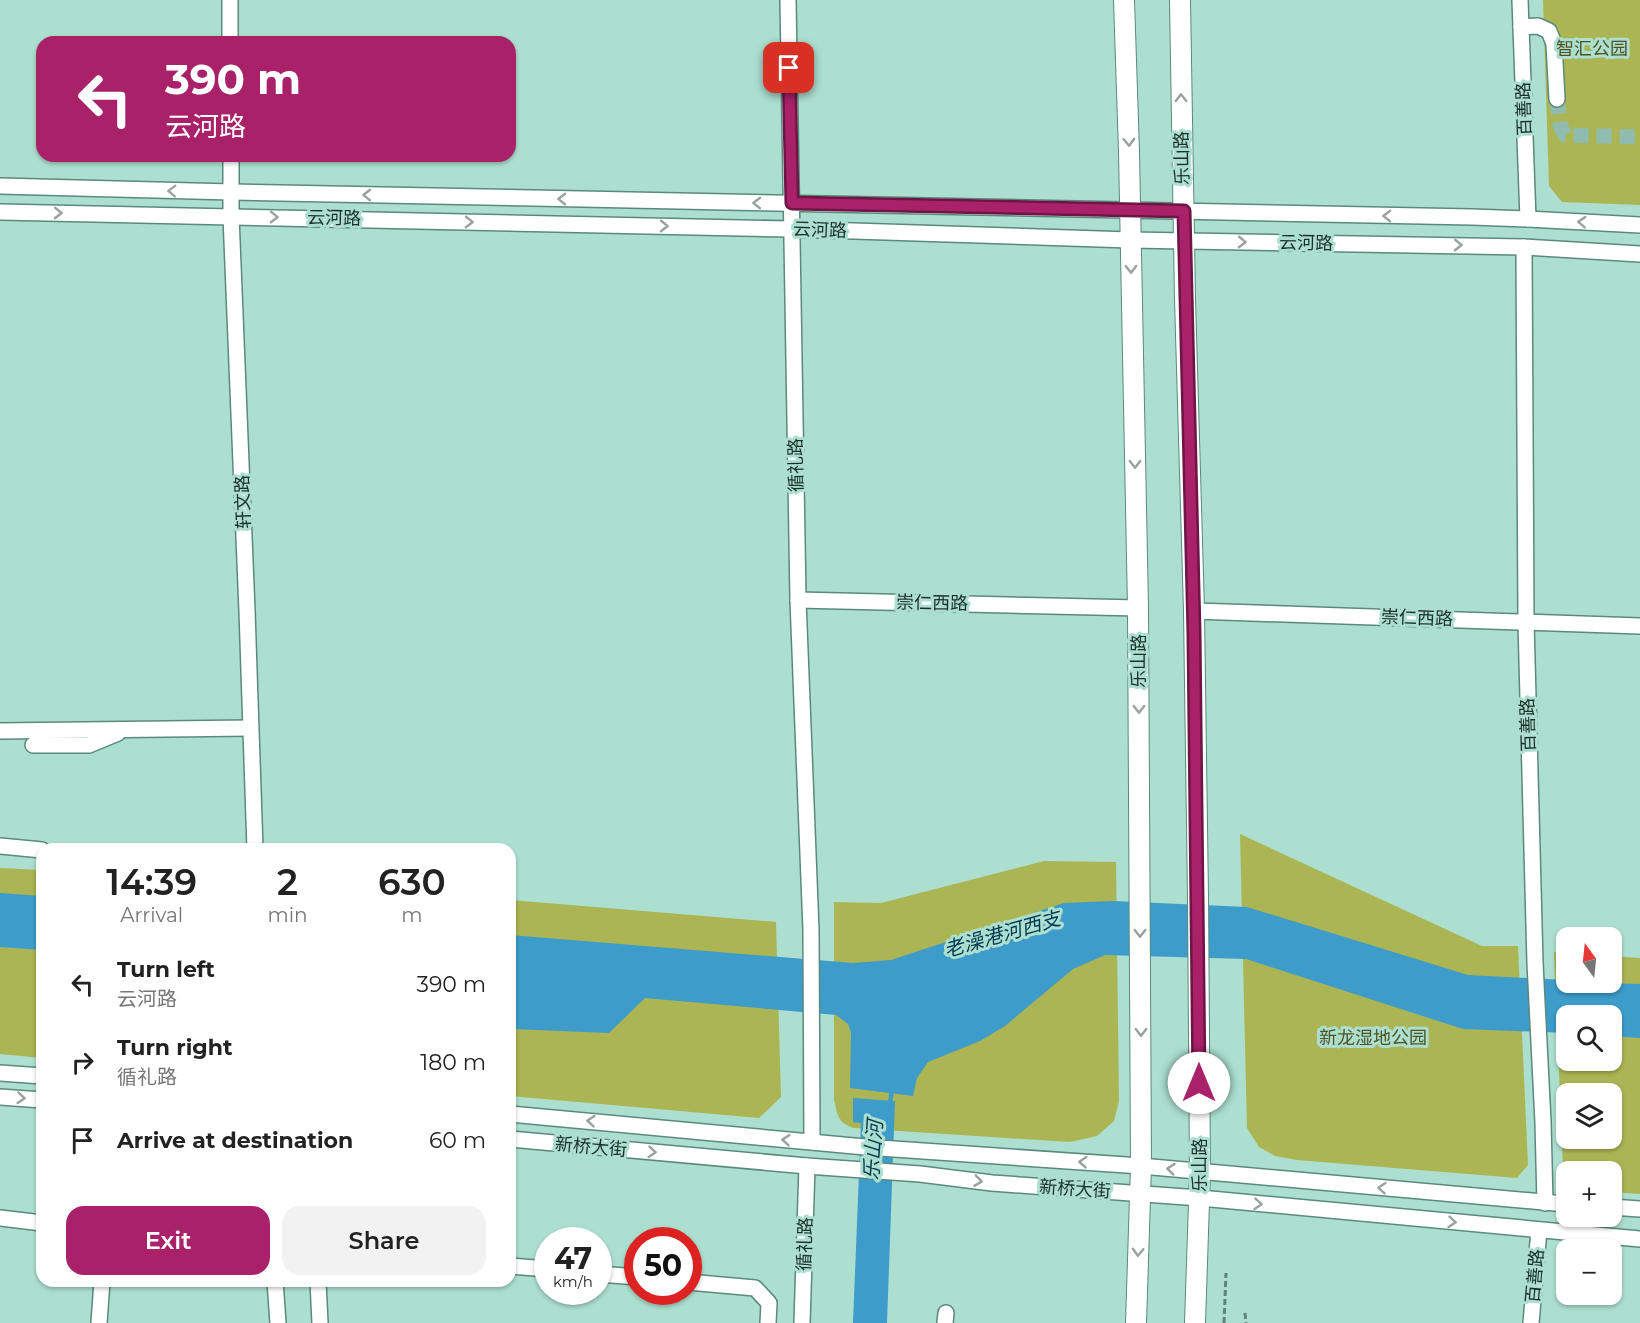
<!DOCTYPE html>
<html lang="en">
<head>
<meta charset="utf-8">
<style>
	:root { --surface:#fff; --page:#f2f2f2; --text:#222; --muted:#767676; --accent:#a82169 }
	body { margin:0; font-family:Montserrat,"Noto Sans SC",sans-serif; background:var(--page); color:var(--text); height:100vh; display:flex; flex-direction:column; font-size:22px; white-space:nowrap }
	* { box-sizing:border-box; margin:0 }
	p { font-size:20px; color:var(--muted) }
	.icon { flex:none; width:33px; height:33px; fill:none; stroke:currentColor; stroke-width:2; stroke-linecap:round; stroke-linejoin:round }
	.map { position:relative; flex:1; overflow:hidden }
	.sheet { position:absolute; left:36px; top:843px; width:480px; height:444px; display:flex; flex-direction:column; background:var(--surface); border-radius:18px; box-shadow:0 2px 4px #0004 }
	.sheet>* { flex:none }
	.hud { position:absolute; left:36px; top:36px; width:480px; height:126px; border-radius:18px; box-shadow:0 2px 4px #0004; background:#a82169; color:#fff; overflow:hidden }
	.needle { width:39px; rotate:345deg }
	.controls { position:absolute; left:1556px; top:927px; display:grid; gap:12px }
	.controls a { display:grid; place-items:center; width:66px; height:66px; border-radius:12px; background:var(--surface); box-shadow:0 2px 4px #0004; font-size:30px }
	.speed { position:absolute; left:534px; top:1227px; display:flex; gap:12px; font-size:30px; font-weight:700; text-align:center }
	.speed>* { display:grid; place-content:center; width:78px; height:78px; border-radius:50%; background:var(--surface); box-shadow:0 2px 4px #0004; line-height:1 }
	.speed small { font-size:15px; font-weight:400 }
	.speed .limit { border:9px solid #d22; background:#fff; color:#111 }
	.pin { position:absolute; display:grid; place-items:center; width:51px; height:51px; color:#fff; margin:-26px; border-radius:12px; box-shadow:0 3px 9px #0006 }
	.me { position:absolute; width:66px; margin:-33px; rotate:0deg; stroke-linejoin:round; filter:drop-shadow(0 0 4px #0008) }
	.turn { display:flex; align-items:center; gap:21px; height:126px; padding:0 30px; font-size:27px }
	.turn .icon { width:78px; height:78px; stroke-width:2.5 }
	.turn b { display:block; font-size:42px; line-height:51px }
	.eta { display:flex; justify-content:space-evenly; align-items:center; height:102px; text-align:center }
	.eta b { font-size:36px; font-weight:600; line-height:42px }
	.primary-button { display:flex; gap:12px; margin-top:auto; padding:12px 30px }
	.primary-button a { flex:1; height:69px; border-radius:18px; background:var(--accent); color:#fff; font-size:24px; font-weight:600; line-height:69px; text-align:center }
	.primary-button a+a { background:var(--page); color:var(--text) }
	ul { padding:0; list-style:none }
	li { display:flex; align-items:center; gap:18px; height:78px; padding:0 30px }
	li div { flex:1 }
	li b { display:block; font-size:22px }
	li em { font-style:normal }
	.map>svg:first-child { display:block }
	.green { fill:#acb554; fill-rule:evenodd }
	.water { fill:#3d9cca }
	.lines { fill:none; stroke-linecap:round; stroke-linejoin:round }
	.stream { stroke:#3d9cca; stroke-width:4.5 }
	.minor-tunnel { stroke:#8fbcae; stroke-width:15; stroke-dasharray:15 8; stroke-linecap:butt }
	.minor-casing { stroke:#5a8a7c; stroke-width:18 }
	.major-casing { stroke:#5a8a7c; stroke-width:22 }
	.path { stroke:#608278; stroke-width:3; stroke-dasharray:6 3; stroke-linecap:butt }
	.minor { stroke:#fff; stroke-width:15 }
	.major { stroke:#fff; stroke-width:20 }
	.oneway { stroke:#99a29f }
	.route-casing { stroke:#6d1544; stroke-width:15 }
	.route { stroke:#a82169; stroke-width:10 }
	.labels { text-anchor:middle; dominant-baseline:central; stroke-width:6; stroke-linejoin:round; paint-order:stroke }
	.park-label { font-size:18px; fill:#4f5324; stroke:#acdfcf }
	.street-label { font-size:18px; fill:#1c302a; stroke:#acdfcf }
	.water-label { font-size:20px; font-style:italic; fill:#003951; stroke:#acdfcf }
</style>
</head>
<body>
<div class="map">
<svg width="1640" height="1323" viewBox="0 0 1640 1323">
	<rect width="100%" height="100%" fill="#acdfcf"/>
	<g class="green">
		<polygon points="1543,0 1640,0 1640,205 1562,202 1549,186"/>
		<polygon points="1240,834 1482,946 1518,946 1528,1165 1517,1178 1297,1160 1275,1156 1259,1147 1247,1128"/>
		<path d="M1044,861L1116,862L1119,1101L1114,1121L1097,1136L1070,1142L853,1128C837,1121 838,1116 834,1100V902L881,903Z"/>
		<polygon points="0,868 42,870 42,1058 0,1054"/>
		<polygon points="510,900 776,922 781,1097 759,1118 510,1096"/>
		<path d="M1554,952L1566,953V982H1611V956L1640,958V1194L1611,1192V1172H1566V1173L1563,1169ZM1566,1016H1611V1060H1566ZM1566,1094H1611V1138H1566Z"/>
	</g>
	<g class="water">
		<polygon points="0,893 42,896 42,950 0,947"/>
		<polygon points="1113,901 1247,907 1468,975 1566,980 1566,982 1640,984 1640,1038 1611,1036 1611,1016 1566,1016 1566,1033 1463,1029 1246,959 1105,955 1073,969 1005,1026 980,1041 928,1062 917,1078 913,1096 850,1088 851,1033 848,1024 836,1015 645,998 609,1033 512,1029 510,1026 510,935 853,963 891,960 1064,903"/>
		<polygon points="853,1098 895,1101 887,1323 853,1323 861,1123 853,1122"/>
	</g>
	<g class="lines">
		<polyline class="stream" points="890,1105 892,1087"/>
		<polyline class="minor-tunnel" points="1557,99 1560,125 1565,135 1640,137"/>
		<defs>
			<g id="minor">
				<polyline points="230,0 230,42"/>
				<polyline points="788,0 798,600 811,930 812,1142"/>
				<polyline points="1520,0 1528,219"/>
				<polyline points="1521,27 1538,26 1549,31 1554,44 1557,99"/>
				<polyline points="231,156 231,216 247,611 255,849"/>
				<polyline points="0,186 232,192 1472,217 1528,219 1640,225"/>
				<polyline points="0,212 791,229 1130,240 1524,247 1640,254"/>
				<polyline points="1524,247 1526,622 1535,963 1543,1122 1545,1203"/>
				<polyline points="798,600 1138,608"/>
				<polyline points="1194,611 1640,626"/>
				<polyline points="0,731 250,728"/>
				<polyline points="33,745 89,745 118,733"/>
				<polyline points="0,846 42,850"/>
				<polyline points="0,1073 42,1076"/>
				<polyline points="0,1097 42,1100"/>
				<polyline points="510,1114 865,1147 1141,1166 1566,1204"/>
				<polyline points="510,1139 807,1166 920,1174 992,1183 1200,1198 1640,1239"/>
				<polyline points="1611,1207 1640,1209"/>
				<polyline points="0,1218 42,1223"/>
				<polyline points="510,1266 548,1269"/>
				<polyline points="598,1274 638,1277"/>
				<polyline points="275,1281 278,1323"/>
				<polyline points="318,1281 320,1323"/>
				<polyline points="688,1282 755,1288 769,1303 768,1323"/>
				<polyline points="99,1323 102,1281"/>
				<polyline points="802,1323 807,1166"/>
				<polyline points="945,1323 946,1313"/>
				<polyline points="1531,1323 1539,1230"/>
			</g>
			<g id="major">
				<polyline points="1124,0 1129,152 1138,608 1141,1166 1136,1323"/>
				<polyline points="1180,0 1185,299 1194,611 1198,897 1200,1172 1195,1323"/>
			</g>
		</defs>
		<use href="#minor" class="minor-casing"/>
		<use href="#major" class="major-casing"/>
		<g class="path">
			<polyline points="1245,1313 1246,1323"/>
			<polyline points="1224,1323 1226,1273"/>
		</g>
		<use href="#minor" class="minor"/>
		<use href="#major" class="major"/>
	</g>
	<defs><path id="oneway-chevron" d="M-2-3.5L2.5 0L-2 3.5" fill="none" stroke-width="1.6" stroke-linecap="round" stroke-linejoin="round" transform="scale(1.5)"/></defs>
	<g class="oneway">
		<use href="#oneway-chevron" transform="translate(1181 98) rotate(-91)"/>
		<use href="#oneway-chevron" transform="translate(1129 142) rotate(88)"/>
		<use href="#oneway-chevron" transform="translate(172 191) rotate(-178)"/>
		<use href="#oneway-chevron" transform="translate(367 195) rotate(-179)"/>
		<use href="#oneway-chevron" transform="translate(562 199) rotate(-179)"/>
		<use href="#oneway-chevron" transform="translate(757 203) rotate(-179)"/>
		<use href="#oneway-chevron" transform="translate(58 213) rotate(1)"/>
		<use href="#oneway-chevron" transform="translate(1387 216) rotate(-179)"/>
		<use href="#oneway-chevron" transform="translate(274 217) rotate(1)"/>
		<use href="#oneway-chevron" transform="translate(469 222) rotate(1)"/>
		<use href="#oneway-chevron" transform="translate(1582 222) rotate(-177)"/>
		<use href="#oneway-chevron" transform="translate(664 226) rotate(1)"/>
		<use href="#oneway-chevron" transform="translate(1242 242) rotate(1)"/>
		<use href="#oneway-chevron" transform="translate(1458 245) rotate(1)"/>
		<use href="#oneway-chevron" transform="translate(1131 269) rotate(89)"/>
		<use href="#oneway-chevron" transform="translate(1135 464) rotate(89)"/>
		<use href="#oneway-chevron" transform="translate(1139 709) rotate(90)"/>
		<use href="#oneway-chevron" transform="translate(1140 933) rotate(90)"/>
		<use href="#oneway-chevron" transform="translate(1141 1032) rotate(90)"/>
		<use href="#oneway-chevron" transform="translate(21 1098) rotate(5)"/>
		<use href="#oneway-chevron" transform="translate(591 1121) rotate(-175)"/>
		<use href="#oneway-chevron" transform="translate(786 1140) rotate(-175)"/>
		<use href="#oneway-chevron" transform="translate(652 1152) rotate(5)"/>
		<use href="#oneway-chevron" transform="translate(1083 1162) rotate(-176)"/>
		<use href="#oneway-chevron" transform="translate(1171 1169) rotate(-174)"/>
		<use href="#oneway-chevron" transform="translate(978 1181) rotate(7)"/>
		<use href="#oneway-chevron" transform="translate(1382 1188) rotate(-175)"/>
		<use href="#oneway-chevron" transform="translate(1258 1204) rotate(5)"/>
		<use href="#oneway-chevron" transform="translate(1452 1222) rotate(5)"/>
		<use href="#oneway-chevron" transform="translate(1138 1252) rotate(92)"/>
	</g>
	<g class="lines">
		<defs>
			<polyline id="route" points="789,68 792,203 1184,211 1194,634 1199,1083"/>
		</defs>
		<use href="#route" class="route-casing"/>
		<use href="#route" class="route"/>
	</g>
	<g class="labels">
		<g class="park-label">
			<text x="1592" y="49">智汇公园</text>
			<text x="1373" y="1038">新龙湿地公园</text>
		</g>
		<g class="street-label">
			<text transform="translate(1524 109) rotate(-92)">百善路</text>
			<text transform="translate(1182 158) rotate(-91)">乐山路</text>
			<text transform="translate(334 218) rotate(1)">云河路</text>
			<text transform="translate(820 230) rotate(2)">云河路</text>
			<text transform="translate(1306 243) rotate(1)">云河路</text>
			<text transform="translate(796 465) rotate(-91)">循礼路</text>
			<text transform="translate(243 502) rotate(-92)">轩文路</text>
			<text transform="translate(932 603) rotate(1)">崇仁西路</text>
			<text transform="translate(1417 618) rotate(2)">崇仁西路</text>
			<text transform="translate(1139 661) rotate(-90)">乐山路</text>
			<text transform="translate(1528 725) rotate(-92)">百善路</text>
			<text transform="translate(591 1147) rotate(5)">新桥大街</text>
			<text transform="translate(1200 1165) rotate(-90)">乐山路</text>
			<text transform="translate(1075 1189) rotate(4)">新桥大街</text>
			<text transform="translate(805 1244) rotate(-88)">循礼路</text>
			<text transform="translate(1535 1276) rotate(-85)">百善路</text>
		</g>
		<g class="water-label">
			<text transform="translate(1002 934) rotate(-16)">老澡港河西支</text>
			<text transform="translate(873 1150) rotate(-86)">乐山河</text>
		</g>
	</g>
</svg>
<div class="controls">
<a><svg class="needle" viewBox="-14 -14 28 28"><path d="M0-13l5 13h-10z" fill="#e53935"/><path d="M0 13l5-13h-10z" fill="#767676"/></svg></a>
<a><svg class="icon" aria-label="search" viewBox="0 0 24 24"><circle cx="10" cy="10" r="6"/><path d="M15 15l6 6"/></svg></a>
<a><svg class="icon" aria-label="layers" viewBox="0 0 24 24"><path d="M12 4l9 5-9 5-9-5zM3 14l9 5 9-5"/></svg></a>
<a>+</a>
<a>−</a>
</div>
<div class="speed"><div>47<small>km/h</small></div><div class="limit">50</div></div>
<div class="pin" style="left:789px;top:68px;background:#d93025"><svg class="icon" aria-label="arrive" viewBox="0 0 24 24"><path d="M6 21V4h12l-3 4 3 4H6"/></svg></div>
<svg class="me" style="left:1199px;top:1083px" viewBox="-20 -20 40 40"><circle r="19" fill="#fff"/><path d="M0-13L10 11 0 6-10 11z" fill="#a82169"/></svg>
<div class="hud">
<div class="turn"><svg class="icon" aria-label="left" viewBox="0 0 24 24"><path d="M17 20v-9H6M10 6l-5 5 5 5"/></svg><div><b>390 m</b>云河路</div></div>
</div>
<section class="sheet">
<div class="eta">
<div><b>14:39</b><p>Arrival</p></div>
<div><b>2</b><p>min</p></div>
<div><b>630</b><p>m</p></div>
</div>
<ul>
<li><svg class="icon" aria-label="left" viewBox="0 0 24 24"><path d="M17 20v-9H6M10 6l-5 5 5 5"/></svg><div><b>Turn left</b><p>云河路</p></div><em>390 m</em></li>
<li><svg class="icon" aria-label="right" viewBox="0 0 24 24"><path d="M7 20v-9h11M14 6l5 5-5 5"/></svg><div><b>Turn right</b><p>循礼路</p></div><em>180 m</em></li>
<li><svg class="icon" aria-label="arrive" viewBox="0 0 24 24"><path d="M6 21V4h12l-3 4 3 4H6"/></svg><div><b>Arrive at destination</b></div><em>60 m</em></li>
</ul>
<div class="primary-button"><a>Exit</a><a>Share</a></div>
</section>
</div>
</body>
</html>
